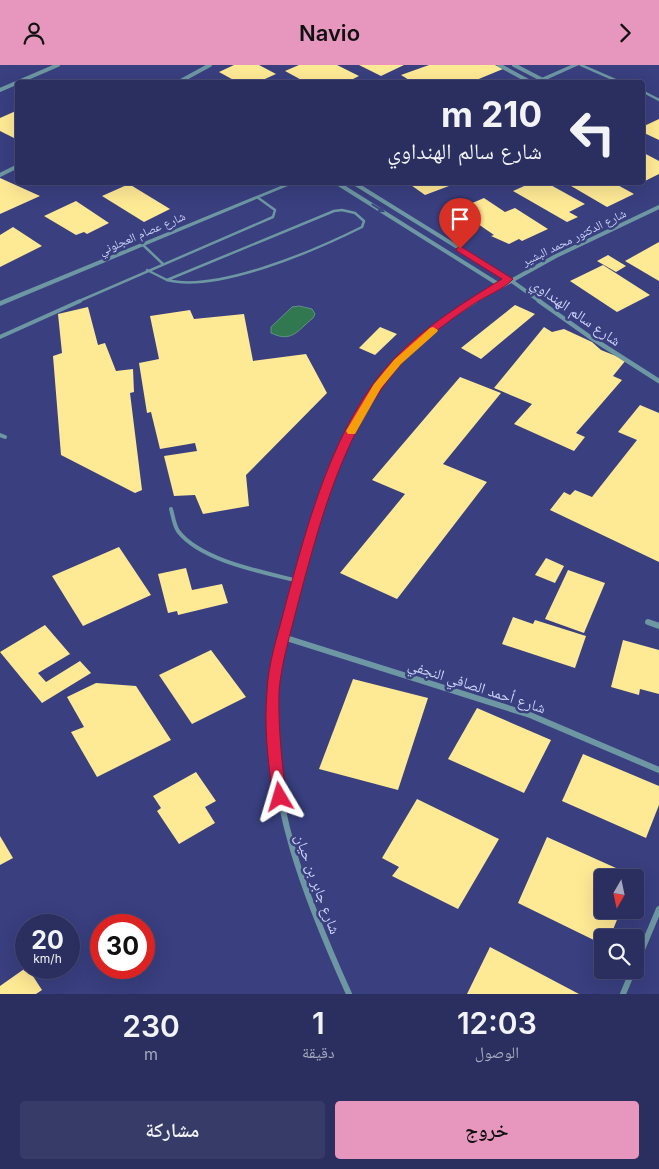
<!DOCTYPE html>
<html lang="ar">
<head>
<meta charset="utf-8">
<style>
	:root { --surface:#2b2f5f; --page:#373b68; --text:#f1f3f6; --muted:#a6a9bd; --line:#474a74; --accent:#e797bd }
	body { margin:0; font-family:Inter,"Noto Naskh Arabic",sans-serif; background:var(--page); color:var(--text); direction:rtl; height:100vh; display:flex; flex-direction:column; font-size:19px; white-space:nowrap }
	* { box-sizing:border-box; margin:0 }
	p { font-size:16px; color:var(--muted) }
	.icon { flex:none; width:28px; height:28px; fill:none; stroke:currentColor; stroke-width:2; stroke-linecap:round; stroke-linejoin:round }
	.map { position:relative; height:929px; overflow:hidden; direction:ltr }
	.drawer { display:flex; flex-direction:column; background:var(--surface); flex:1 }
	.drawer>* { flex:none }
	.guide { position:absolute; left:15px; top:15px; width:630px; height:105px; border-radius:5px; box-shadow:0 5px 20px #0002,0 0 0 1px var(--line); direction:rtl; background:#2b2f5f; color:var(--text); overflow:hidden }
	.needle { width:32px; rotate:189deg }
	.buttons { position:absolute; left:594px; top:804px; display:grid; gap:10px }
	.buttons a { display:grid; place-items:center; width:50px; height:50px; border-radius:5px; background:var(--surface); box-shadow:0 5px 20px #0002,0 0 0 1px var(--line); font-size:25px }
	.speed { position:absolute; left:15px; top:849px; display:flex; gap:10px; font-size:25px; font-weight:700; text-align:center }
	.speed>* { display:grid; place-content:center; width:65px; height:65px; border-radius:50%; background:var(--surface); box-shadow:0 5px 20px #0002,0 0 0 1px var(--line); line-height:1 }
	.speed small { font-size:12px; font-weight:400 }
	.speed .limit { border:8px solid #d22; background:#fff; color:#111 }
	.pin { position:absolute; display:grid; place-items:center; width:42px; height:42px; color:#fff; margin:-51px -21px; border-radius:50% 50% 50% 0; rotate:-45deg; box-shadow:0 0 5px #0007 }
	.pin .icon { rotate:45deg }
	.me { position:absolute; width:55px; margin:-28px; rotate:353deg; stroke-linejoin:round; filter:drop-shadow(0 0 4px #0008) }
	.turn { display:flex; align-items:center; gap:18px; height:105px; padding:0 20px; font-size:22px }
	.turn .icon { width:65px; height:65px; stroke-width:2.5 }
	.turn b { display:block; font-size:35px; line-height:42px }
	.eta { display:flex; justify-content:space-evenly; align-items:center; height:85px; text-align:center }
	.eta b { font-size:30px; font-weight:600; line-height:35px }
	.cta { display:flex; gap:10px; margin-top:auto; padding:10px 20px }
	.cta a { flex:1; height:58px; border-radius:5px; background:var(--accent); color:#111; font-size:20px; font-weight:600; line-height:58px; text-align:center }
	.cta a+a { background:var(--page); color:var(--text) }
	header { display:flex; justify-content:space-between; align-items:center; height:65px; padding:0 20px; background:var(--accent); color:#111; font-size:22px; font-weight:600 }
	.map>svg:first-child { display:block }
	.water { fill:#317850; stroke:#5f9383 }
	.building { fill:#fee995 }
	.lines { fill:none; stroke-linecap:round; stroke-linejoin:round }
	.service-far1 { stroke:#6d97a2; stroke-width:2.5 }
	.service { stroke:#6d97a2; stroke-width:4 }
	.minor-far2 { stroke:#6d97a2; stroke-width:4 }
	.minor-far1 { stroke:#6d97a2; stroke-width:4.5 }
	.minor { stroke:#6d97a2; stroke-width:6 }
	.tertiary { fill:#6d97a2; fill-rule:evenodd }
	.oneway { fill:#3e4882 }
	.route { fill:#e11d48; stroke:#92132f }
	.slow { fill:#f59e0b }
	.labels { text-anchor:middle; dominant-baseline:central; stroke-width:5; stroke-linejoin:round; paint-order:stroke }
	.far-street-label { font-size:12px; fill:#cbd3f9; stroke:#393f7f }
	.street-label { font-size:15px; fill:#cbd3f9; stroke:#393f7f }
</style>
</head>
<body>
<header><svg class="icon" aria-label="forward" viewBox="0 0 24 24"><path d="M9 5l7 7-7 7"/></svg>Navio<svg class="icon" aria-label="person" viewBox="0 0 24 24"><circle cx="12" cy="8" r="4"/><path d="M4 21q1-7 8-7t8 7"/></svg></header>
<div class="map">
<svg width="659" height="929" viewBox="0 0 659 929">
	<rect width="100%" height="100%" fill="#393f7f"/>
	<path class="water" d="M299,241L312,244L315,249L313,253C297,266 292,278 271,268V262L292,242Z"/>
	<g class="building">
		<polygon points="234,0 259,0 276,9 256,18 239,18 219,7"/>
		<polygon points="299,0 337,0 359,11 345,18 307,18 285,6"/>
		<polygon points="359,0 404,0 381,11"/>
		<polygon points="429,0 495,0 503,4 469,18 414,18 401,10"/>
		<polygon points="18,45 18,75 0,66 0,53"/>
		<polygon points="659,54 659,75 642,67 642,62"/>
		<polygon points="642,87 659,96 659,109 645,116 642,115"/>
		<polygon points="0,113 40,131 0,149"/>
		<polygon points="408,118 457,118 425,130"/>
		<polygon points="531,118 547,118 585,139 569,147 578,152 567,157 513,126"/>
		<polygon points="566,118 614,118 634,129 607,142"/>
		<polygon points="129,119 170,144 144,157 102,131"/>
		<polygon points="484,133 505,147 515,143 548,164 522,176 519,174 509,179 491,171 494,170 465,150 457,154 449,148"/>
		<polygon points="76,136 109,158 87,169 84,167 76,170 44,151"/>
		<polygon points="13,162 42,181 0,202 0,170"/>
		<polygon points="659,177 659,216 625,196"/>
		<polygon points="608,190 626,201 616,207 597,196"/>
		<polygon points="603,200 650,230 617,247 570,216"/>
		<polygon points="515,240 535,249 481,294 461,283"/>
		<polygon points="88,242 98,280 105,278 116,306 133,304 134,327 130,328 142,425 135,428 61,390 53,291 62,288 58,249"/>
		<polygon points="190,245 194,254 244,249 253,296 306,289 327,328 246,410 249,441 203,449 195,430 174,431 164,391 197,386 195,378 160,384 151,347 147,348 139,298 159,294 150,251"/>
		<polygon points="380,262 397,269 375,290 359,283"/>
		<polygon points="544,262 552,267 564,264 592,277 601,285 626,295 613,311 622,315 576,368 585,372 574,386 514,359 532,339 494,323"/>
		<polygon points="460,312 501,328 443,399 487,417 397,534 340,508 405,429 372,415"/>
		<polygon points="640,340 659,348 659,497 550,445 564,427 570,430 575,425 592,432 637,375 618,367"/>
		<polygon points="119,482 151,530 83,561 52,511"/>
		<polygon points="546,493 564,501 555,518 535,510"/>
		<polygon points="186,503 192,525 222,519 228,538 178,550 177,546 168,548 158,509"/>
		<polygon points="568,505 605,518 584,568 545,554"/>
		<polygon points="513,552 533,559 535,555 586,571 575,603 502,579"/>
		<polygon points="45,560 70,589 38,608 46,617 80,596 91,608 42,638 0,587"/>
		<polygon points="623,575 659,585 659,629 640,624 639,630 611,622"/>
		<polygon points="211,585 246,632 192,659 159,610"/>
		<polygon points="353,614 428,633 398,725 319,704"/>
		<polygon points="96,618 136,621 171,675 97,712 71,667 84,662 67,632"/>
		<polygon points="477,643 551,675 524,728 448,694"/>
		<polygon points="583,689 659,721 659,740 646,773 562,736"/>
		<polygon points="196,707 216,736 205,742 215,758 179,779 157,746 161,743 153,731"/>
		<polygon points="417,734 499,774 458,844 392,811 399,802 382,793"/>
		<polygon points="0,771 13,793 0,800"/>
		<polygon points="547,772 636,812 602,812 602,845 621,845 610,872 602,872 602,879 518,838"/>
		<polygon points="490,882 579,929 467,929"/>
		<polygon points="27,902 42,925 36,929 0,929 0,921"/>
	</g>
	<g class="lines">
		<g class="service-far1">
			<polyline points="581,0 622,18"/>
			<polyline points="642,26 659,35"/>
			<path d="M342,145L355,148L364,156L362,162C316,185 217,228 167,215L334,146Z"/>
			<polyline points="143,180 163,199"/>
			<polyline points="147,205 167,215"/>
			<polyline points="77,237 273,152 275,145 257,132"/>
		</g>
		<g class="service">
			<polyline points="0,272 80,236"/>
			<polyline points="0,370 5,372"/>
			<path d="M171,444C173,451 174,460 178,466C201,496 263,507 298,516"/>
		</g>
		<g class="minor-far2">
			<polyline points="499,0 532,18"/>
			<polyline points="514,0 541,14"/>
			<polyline points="177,18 210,0"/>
			<polyline points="0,25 58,0"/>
			<polyline points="0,110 18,101"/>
			<polyline points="337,118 498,219"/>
			<polyline points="354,118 509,214 541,237"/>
			<polyline points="473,237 556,191 659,142"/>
		</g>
		<g class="minor-far1">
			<polyline points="539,236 590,272 659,316"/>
			<path d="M292,540C313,463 333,379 382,314C407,282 441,257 475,236"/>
		</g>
		<g class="minor">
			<path d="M292,539C284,569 275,601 273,632C267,737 307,836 349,929"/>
			<polyline points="648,557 659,561"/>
			<polyline points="283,572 530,650 659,705"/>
			<polyline points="635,901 659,844"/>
			<polyline points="623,929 633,905"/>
		</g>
		<g class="tertiary">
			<polygon points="571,0 579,0 539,18 530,18"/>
			<polygon points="288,118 295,118 0,241 0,236"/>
		</g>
	</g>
	<defs><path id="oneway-solid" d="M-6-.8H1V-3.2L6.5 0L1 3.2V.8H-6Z" transform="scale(1.25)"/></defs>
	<use class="oneway" href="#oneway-solid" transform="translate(378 143) rotate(32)"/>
	<path class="route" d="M460,181L513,214C503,225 485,231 472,240C447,257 420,277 400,300C343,366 320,456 298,538C291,567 281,598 279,627C278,662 282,697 286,732L284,737L280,738L275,737L273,732C268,697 264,662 267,627C268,597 279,567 286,538C308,457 334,358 393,295C424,262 464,237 502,214L457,186L456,184Z"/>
	<polygon class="slow" points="433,262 438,265 437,267 401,299 381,323 355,369 348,369 346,366 374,319 394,295 430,263"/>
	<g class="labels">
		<g class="far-street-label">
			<text transform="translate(142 168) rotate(-23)">شارع عصام العجلوني</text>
			<text transform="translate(574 172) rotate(-26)">شارع الدكتور محمد البشير</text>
		</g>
		<g class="street-label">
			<text transform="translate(576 247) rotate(35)">شارع سالم الهنداوي</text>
			<text transform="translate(477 621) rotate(18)">شارع أحمد الصافي النجفي</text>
			<text transform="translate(318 819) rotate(70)">شارع جابر بن حيان</text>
		</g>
	</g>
</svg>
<div class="buttons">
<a><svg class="needle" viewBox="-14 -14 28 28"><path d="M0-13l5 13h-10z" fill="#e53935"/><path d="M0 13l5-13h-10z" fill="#a6a9bd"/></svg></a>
<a><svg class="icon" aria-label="search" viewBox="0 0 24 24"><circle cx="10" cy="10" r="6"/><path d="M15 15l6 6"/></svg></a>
</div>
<div class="speed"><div>20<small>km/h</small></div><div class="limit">30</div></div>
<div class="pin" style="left:460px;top:184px;background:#d93025"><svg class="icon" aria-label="arrive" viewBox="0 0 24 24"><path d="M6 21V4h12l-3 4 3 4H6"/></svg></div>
<svg class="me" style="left:280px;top:732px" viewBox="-20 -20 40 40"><path d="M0-17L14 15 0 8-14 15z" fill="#e11d48" stroke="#fff" stroke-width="4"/></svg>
<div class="guide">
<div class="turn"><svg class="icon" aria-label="left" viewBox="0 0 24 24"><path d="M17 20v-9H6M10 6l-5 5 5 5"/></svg><div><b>210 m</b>شارع سالم الهنداوي</div></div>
</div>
</div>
<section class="drawer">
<div class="eta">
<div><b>12:03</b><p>الوصول</p></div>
<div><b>1</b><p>دقيقة</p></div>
<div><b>230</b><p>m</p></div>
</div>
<div class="cta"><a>خروج</a><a>مشاركة</a></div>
</section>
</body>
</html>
